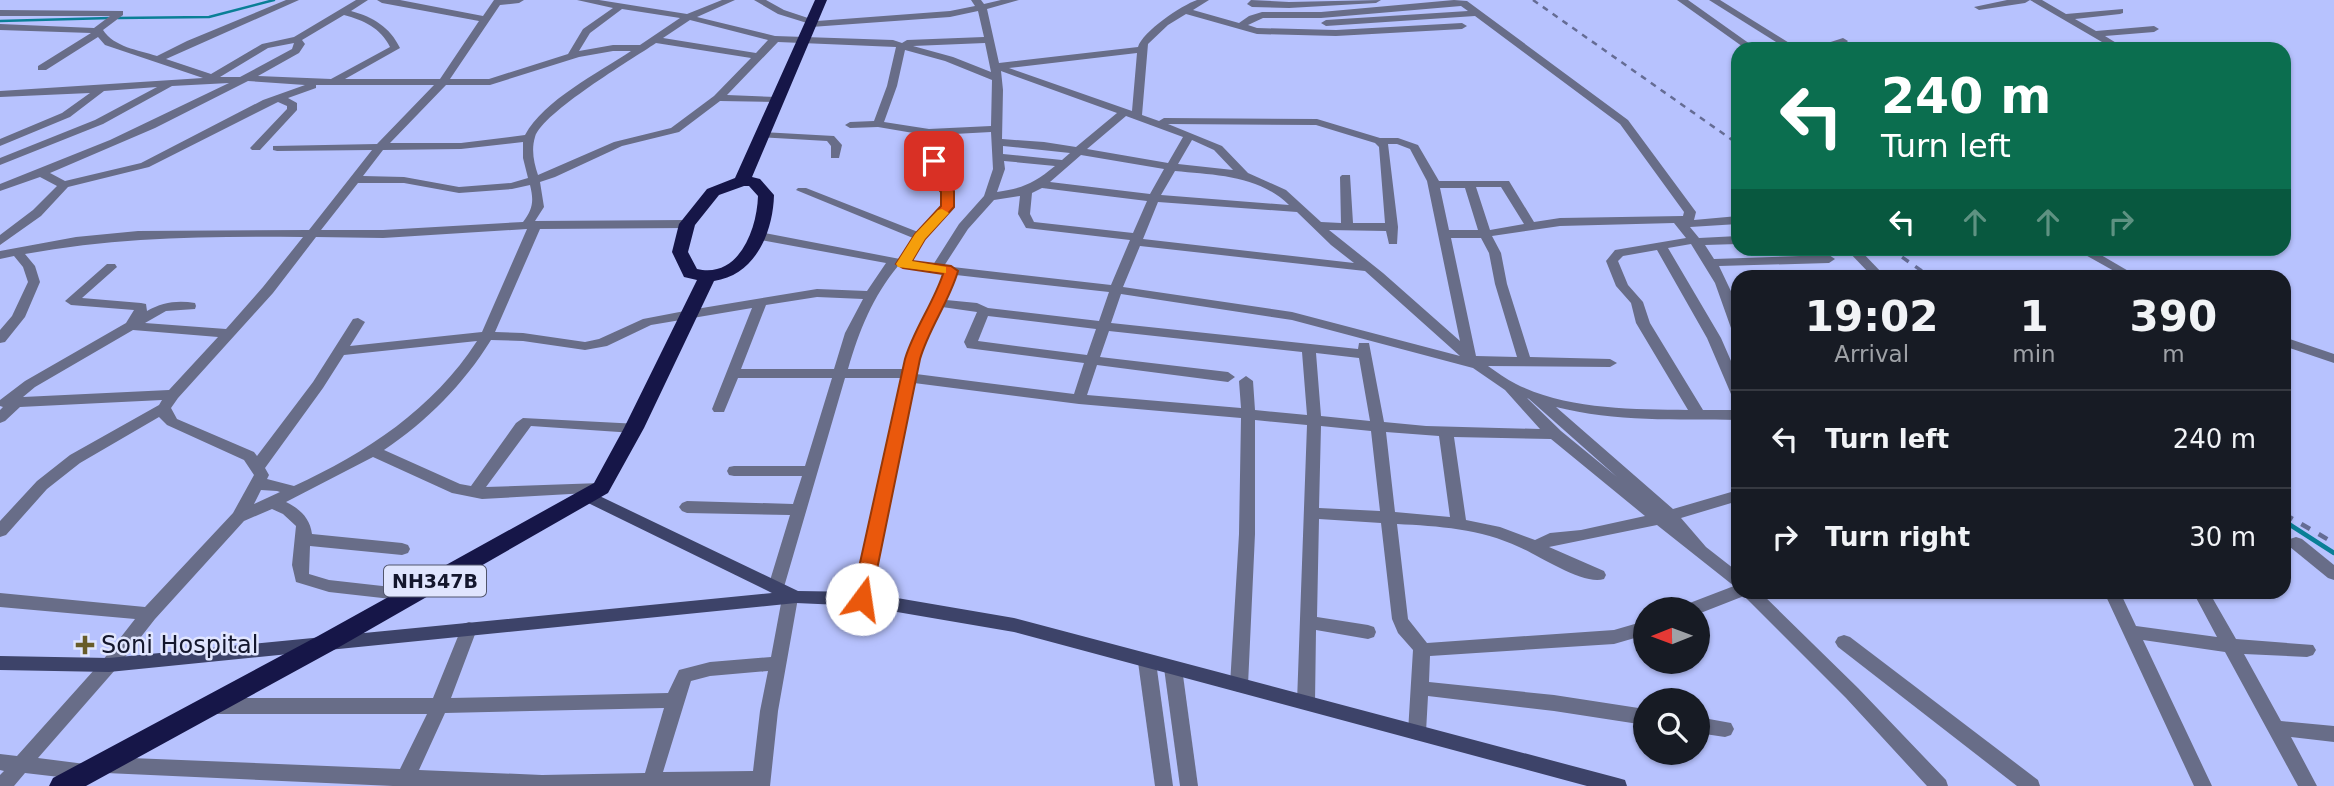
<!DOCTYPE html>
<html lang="en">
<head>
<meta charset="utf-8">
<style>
	:root { --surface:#171b24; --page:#242831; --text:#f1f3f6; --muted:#9ea1a6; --line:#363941 }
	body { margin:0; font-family:"DejaVu Sans",sans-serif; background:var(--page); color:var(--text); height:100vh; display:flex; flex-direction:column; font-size:26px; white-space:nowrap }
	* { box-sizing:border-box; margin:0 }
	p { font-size:23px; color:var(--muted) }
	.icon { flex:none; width:38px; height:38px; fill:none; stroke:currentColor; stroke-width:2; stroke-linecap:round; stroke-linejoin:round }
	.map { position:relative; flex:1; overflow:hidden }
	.side { position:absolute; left:1731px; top:270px; width:560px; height:329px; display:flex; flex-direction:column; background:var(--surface); border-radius:21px; box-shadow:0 2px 5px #0004 }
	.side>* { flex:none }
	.guide { position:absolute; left:1731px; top:42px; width:560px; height:214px; border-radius:21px; box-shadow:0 2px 5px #0004; background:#0b6e4f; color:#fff; overflow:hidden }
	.needle { width:46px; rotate:269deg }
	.tools { position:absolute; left:1633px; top:597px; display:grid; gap:14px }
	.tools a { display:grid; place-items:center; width:77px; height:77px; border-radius:50%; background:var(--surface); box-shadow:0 2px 5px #0004; font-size:35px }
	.pin { position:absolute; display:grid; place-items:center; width:60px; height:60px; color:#fff; margin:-30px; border-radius:14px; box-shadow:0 4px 10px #0006 }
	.me { position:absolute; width:77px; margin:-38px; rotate:14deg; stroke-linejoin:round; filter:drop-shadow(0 0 5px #0008) }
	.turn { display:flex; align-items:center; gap:24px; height:147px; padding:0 35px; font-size:32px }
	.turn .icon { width:91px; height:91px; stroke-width:2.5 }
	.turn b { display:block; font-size:49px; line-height:60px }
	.lanes { display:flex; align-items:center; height:66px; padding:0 35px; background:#0003; justify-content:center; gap:35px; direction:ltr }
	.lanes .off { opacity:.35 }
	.eta { display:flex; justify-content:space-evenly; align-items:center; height:119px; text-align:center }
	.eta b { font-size:42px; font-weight:700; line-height:49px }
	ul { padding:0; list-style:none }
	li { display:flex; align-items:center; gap:21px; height:98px; padding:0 35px; border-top:2px solid var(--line) }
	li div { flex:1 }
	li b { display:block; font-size:26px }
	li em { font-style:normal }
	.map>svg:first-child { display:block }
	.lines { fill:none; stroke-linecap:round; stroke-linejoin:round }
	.stream-far1 { stroke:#0a7f96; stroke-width:2.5 }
	.stream { stroke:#0a7f96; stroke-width:4.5 }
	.minor { fill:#686d88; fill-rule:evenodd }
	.tertiary { fill:#686d88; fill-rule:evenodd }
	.secondary { fill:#3d4369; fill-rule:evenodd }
	.trunk { fill:#161648; fill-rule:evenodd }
	.rail-far2 { stroke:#656c94; stroke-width:2.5; stroke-dasharray:6 6; stroke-linecap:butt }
	.rail-far1 { stroke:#656c94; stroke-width:3.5; stroke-dasharray:8 8; stroke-linecap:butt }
	.rail { stroke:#656c94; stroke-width:4.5; stroke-dasharray:10 10; stroke-linecap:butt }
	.route { fill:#ea580c; stroke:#983908; stroke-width:2 }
	.slow { fill:#f59e0b }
	.poi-dot { fill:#685c29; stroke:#e0e5fe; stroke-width:2.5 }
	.labels { text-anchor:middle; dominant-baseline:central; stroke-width:5; stroke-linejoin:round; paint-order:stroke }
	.shield { fill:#e0e5fe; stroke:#51556c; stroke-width:2 }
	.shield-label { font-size:19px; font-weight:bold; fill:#14172d }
	.near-poi-label { font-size:24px; fill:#14172d; stroke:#e0e5fe; text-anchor:start }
</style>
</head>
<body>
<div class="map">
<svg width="2334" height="786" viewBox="0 0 2334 786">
	<rect width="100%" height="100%" fill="#b7c2fe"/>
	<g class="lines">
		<g class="stream-far1">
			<polyline points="118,18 209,17 274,0"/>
			<polyline points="0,21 110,18"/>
		</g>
		<polyline class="stream" points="2284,521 2334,553"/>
		<g class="minor">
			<path d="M286,0H299L166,59L211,74L262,44L294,37L356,0H368L351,11C373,17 390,27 400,48L345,79H440L479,21L382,3L377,0H400L483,16L494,0H524L519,3L500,5L450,79H489L568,54L583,29L613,8L577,0H599L687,14L722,0H735L697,17L775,36L893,40L902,43L907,40L984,37L978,11L950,17L811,27L808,26L807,23L778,14L754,0H766L784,10L817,21L950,11L975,6L971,0H981L984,4L1001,0H1019L987,9L999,63L1138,47C1142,32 1182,5 1197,0C1198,0 1207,0 1209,0L1193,10L1239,23L1249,16L1262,12H1321L1454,0L1467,1L1628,120L1696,212L1694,220L1738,216V224L1690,227L1699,238L1738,236V244L1705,245L1714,259L1829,255L1835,259L1829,263L1719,266L1738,306V332L1731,328L1715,283L1691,244L1668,248L1721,338L1738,377V399L1731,394L1707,338L1657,250L1623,256L1618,261L1628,285L1643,302L1650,323L1703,410H1738V420C1677,419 1615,422 1556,407L1673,509L1738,490V501L1681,518L1706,547L1738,572V592H1760L1858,688L1946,780L1948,786H1927L1846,698L1744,596L1698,614V609H1685L1687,604L1734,586L1657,525L1549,547L1604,571L1606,575L1604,579C1584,586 1538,555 1519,547C1481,529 1438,526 1397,524L1408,619L1427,643L1614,630L1645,621V635L1614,644L1430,656L1429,682L1554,695L1645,709V725L1554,711L1428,696L1426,732L1423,738L1417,740L1411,738L1408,732L1413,650L1398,633L1392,619L1381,523L1319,519L1317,617L1368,625L1374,627L1376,632L1374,637L1368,639L1316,630L1315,702L1312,707L1306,710L1300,707L1297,702L1307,425L1255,420V534L1248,685L1245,690L1239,692L1233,690L1230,685L1239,534L1241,418L1079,404L914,383L870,599L868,604L862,606L856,604L854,599L901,378H845L784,587L782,592L776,593L770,592L768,587L790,515L687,513L682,511L679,507L682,503L687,501L793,504L802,476H734L729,475L727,471L729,467L734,466H805L832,378H738L724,412H714L712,409L752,308L651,325L607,346L585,350L523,341L491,340C463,385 427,421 384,450L460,484L471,486L516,423L523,418L639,424L641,428L634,433L531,426L486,487L601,483L606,484L609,488L606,492L482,499L452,493L373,457L286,502C300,509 310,518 312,534L402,543L408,545L410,549L408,553L402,555L310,546L309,574L329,580L409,589L415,590L417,595L415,600L409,601L329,592L296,582L292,565L296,526L283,514L272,509L244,521L155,619L115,670L38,758L85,764L92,766L94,772L92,778L85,780L25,773L14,786H0V775L4,771L0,770V754L17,756L103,660L135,619L0,607V593L145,607L233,513L254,475L244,460L167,425L159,417L80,463L47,489L6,535L0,537V521L37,481L70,455L159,405L162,400L20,407L5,421L0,423V410L3,407L0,406V400L25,381L126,323L134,310L71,305L65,301L107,264H115L117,267L82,298L141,303L146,304L147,311C162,302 178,300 195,303L196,306L195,309L166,311L145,323L226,329L263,287L303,237C209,236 118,237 25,254L35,266L40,282L25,317L5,342L0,343V330L12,316L28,282L23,267L14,256L0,259V251L76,237L138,231L309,230L372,150L277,151L273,150V146L377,144L434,85H316V88L288,98L297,103V110L260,150H252L250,148L287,109V106L278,102L149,167L68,187L41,216L0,245V235L33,210L57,186L40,177L0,191V184L110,140L229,83L172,86L103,124L0,165V158L95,120L157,87L104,91L70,117L0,146V139L62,113L90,93L0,97V91L203,78L105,45L98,37L46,70H38V66L91,33L0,30V24L94,28L110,16H0V10L123,11V15L103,30C114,47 138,50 157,56L187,41ZM1461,6L1468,11L1326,20L1321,23L1326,26L1475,16L1620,124L1684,212L1683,216L1560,218L1534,222L1509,181H1439L1418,145L1398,138H1380L1317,119L1164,118L1159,121L1142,115L1148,44L1168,25L1186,14L1257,34L1336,36L1462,29L1467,26L1462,23L1336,30L1257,28L1248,25L1263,18H1321ZM622,9L680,18L640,45H613L579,51L590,33ZM344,15C363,20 381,28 390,47L331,79L258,76L299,53L305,44L302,40ZM690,20L768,40L756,53L663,38ZM778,42L896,47L887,86L874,121L850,122L845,125L850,128L878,127L925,135L934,151C923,173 926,174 942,192L941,206L918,232L806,188H798L796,190L913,238L900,259L759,232L755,233L753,236L755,239L886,263L867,291L817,289L690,310L643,319L599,339L585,342L523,333L495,332L540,229L687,228L693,224L687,220L535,221L544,207L540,182L555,177L622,146L679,132L720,101L780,102V98L776,97L727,95ZM294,43L292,49L240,77H220L268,48ZM656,43L751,58L714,96L671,128L614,142L538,175C534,163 531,150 535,137C543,112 631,60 656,43ZM985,43L991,72L953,57L913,46ZM905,50L945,61L992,80L991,126L929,129L884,122L897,86ZM613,51H631C598,73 544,100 525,135L461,143H390L446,85H490L579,57ZM1137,53L1132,111L1009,68ZM1001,71L1117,113L1076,147L1044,142L1002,139L1003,90ZM248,81L305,85L263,100L141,163L65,181L50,173L155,128ZM1126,116L1183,137L1168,163L1087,149ZM1168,124L1316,125L1375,143L1379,147L1385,223H1353L1350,175H1342L1340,177L1341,223L1321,222L1286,190L1248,173L1222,146ZM991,132L993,169L984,196L959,224L933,265L911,261L925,239L953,207L954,191C939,172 934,174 946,151L936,135ZM1192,140L1214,150L1233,170L1178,164ZM523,142V158L528,178L511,183L459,187L404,177L363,176L383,150L461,149ZM1388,144H1397L1410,149L1427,181L1460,341L1383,273L1329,230L1386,231L1389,244H1397L1398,227ZM1003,146L1070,153L1062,160L1003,154ZM1081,155L1164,169L1150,194L1050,182ZM1004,161L1055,166C1034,183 1024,188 997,192L1005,169ZM1175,171C1215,175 1258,175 1289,205L1161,195ZM358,183H404L459,193L512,189L530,185C534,201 533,209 523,222L383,230H321ZM1476,187H1501L1524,224L1490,230ZM1042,188L1147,201L1133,233L1034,222L1030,214L1032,193ZM1440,188H1465L1478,230H1449ZM1020,196L1018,214L1026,228L1130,240L1111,285L944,266L968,229L994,200ZM1158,202L1297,212L1331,245L1354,263L1143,239ZM1674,223L1686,238L1615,250L1606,261L1616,286L1631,303L1636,323L1688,410C1632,409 1568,410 1516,384C1506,379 1497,372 1488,366L1610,367L1617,363L1610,359L1530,357L1507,284L1501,253L1492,236L1560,226ZM527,229L482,332L350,346L365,322L358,318L353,319L313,382L257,456L254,452L177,419L171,408L178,398L273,293L316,237L383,238ZM1451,238H1481L1489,253L1495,284L1517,357L1476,356ZM1140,246L1365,271L1460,356L1292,312L1123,287ZM898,266L944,274L909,348L903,369H848C859,331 873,296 898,266ZM956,275L1109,292L1099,321L988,308L977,303L946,300ZM1121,294L1292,320L1473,368L1505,390L1540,429L1426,426L1384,422L1369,343H1359L1358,349L1111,323ZM817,297L863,299L845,333L834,369H741L766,305ZM942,307L977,312L964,342L967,348L1084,363L1074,394L916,374L923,348ZM988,316L1096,329L1087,355L978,341ZM133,330L218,337L169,390L23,397L35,387ZM1109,331L1302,352L1307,415L1255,410L1253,381L1246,376L1239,381L1241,408L1087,395L1097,365L1228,382L1235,377L1228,372L1100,357ZM477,341C433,409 366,453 294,486L267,479L269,475L265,468L323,388L344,355ZM1316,353L1359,358L1370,421L1321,416ZM1527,398L1529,399L1617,477L1561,431ZM1321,426L1371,431L1380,511L1319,508ZM1386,432L1439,436L1450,517L1395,512ZM1454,437L1551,439L1645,516L1581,530L1550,533L1535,540L1500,527L1466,520ZM261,490L277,491L280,492L254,504Z"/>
			<polygon points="1251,0 1289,2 1381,0 1376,3 1289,8 1252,7 1247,4"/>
			<polygon points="1677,0 1688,0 1757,49 1746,49"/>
			<polygon points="1709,0 1720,0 1799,49 1787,49"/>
			<polygon points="2007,0 2030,0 2025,3 1979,10 1974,7"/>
			<polygon points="2030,0 2042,0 2066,14 2123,9 2123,13 2120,14 2075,19 2096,31 2154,26 2159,29 2154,32 2105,36 2126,49 2114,49"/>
			<polygon points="1843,38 1848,41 1846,43 1825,49 1809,49"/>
			<polygon points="761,132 834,136 842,145 839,158 831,158 831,146 827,141 757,137 757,133"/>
			<polygon points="1845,248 1858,248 1885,276 1872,276"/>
			<polygon points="2073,248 2089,248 2137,276 2123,276"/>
			<polygon points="2284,337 2334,354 2334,363 2284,346"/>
			<polygon points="2296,537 2302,539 2334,565 2334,580 2328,578 2290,547 2288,543 2290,539"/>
			<path d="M790,592L796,593L798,598L778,711L770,786H393L106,773L99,771L97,765L99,759L106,757L400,769L427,714H215L209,711L206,706L209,701L215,698H433L461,629L463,624L469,622L475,624L477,629L451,698L668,693L679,670L710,662L771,657L782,598L784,593ZM768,671L760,711L753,771L663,772L691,681L710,676ZM664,708L645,773L542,775L419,770L445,713Z"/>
			<polygon points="2104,592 2120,592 2136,626 2217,637 2193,592 2209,592 2236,639 2313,645 2316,650 2313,655 2307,657 2244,654 2281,721 2334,726 2334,742 2291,737 2317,786 2298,786 2225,652 2143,640 2212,786 2194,786"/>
			<polygon points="1844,635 1850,637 2038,780 2040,786 2017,786 1838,647 1835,642 1838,637"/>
			<polygon points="1698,717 1731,723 1734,729 1731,735 1725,737 1698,733"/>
		</g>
		<g class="tertiary">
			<polygon points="1147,655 1153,657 1156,662 1173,786 1155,786 1138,662 1141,657"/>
			<polygon points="1173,661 1179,663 1182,668 1198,786 1180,786 1164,668 1167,663"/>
		</g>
		<polygon class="secondary" points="587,490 798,591 862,592 1014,618 1618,778 1625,780 1627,786 1587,786 1014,632 862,606 796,603 109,672 0,670 0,656 109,658 772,593 582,500 579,496 582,492"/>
		<path class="trunk" d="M815,0H827L752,177L760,179L774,195C773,233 755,275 714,281L644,428L608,493L334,650L86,786H49L53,778L318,636L594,483L624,428L697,280L684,277L672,252L679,224L707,189L735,178ZM744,186H749L758,196C757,229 739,279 697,269L688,252L695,225L719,195Z"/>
		<polyline class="rail-far2" points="1533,0 1738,144"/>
		<polyline class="rail-far1" points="1889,248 1929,276"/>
		<polyline class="rail" points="2284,514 2334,543"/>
	</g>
	<path class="route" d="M934,157L940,161V174L954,191V207L925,239L912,261L951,266L958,271C949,302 929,328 920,359L871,599L868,605L862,607L855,605L852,599L905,359C914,329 933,304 943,274L903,268L896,264L915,234L941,206V192L927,175V161Z"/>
	<polygon class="slow" points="942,209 949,213 925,239 912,261 946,267 946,273 898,267 896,264 915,234 938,210"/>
	<path class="poi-dot" d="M81.5 634.5h7v7h7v7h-7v7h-7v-7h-7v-7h7z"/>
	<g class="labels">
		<rect class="shield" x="384" y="565.5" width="102" height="31" rx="5"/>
		<g class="shield-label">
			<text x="435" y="581">NH347B</text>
		</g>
		<g class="near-poi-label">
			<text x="101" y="645">Soni Hospital</text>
		</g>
	</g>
</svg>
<div class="tools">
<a><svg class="needle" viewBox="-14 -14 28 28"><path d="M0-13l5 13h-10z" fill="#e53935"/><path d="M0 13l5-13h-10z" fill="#9ea1a6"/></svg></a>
<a><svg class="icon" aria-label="search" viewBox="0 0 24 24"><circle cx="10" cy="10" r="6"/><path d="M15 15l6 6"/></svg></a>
</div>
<div class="pin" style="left:934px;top:161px;background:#d93025"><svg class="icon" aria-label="arrive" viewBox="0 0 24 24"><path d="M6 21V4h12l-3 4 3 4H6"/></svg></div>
<svg class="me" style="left:862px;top:599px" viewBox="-20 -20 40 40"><circle r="19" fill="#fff"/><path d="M0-13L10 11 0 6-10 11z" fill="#ea580c"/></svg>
<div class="guide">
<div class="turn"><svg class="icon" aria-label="left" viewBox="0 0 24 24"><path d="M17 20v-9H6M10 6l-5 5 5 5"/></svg><div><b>240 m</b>Turn left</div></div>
<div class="lanes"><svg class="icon" aria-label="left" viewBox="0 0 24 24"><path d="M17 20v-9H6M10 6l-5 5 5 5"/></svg><svg class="icon off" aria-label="ahead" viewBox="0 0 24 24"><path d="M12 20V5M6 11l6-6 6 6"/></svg><svg class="icon off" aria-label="ahead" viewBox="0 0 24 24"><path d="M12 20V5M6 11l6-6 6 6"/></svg><svg class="icon off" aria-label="right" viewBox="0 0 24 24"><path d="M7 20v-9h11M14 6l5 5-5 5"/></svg></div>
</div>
<section class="side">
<div class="eta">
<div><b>19:02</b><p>Arrival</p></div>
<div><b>1</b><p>min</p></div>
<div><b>390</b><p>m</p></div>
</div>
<ul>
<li><svg class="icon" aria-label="left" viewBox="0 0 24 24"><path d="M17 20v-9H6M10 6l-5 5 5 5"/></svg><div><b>Turn left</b></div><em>240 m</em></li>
<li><svg class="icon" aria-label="right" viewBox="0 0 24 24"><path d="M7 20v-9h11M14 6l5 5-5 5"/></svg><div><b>Turn right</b></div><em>30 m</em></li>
</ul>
</section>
</div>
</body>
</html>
